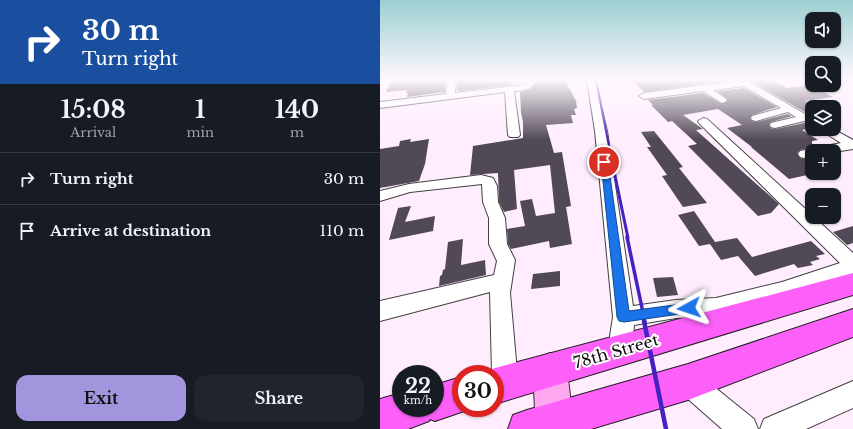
<!DOCTYPE html>
<html lang="en">
<head>
<meta charset="utf-8">
<style>
	:root { --surface:#171b24; --page:#20242c; --text:#f1f3f6; --muted:#9ea1a6; --line:#363941; --accent:#a394de }
	body { margin:0; font-family:"Libre Baskerville",serif; background:var(--page); color:var(--text); height:100vh; display:flex; flex-direction:column; font-size:15px; white-space:nowrap }
	* { box-sizing:border-box; margin:0 }
	p { font-size:13px; color:var(--muted) }
	.icon { flex:none; width:22px; height:22px; fill:none; stroke:currentColor; stroke-width:2; stroke-linecap:round; stroke-linejoin:round }
	.map { position:relative; flex:1; overflow:hidden }
	.sheet { display:flex; flex-direction:column; background:var(--surface); width:380px }
	.sheet>* { flex:none }
	.banner { background:#1a4fa0; color:#fff; overflow:hidden }
	.tools { position:absolute; left:425px; top:12px; display:grid; gap:8px }
	.tools a { display:grid; place-items:center; width:36px; height:36px; border-radius:8px; background:var(--surface); box-shadow:0 1px 3px #0004; font-size:20px }
	.speed { position:absolute; left:12px; top:365px; display:flex; gap:8px; font-size:20px; font-weight:700; text-align:center }
	.speed>* { display:grid; place-content:center; width:52px; height:52px; border-radius:50%; background:var(--surface); box-shadow:0 1px 3px #0004; line-height:1 }
	.speed small { font-size:10px; font-weight:400 }
	.speed .limit { border:6px solid #d22; background:#fff; color:#111 }
	.pin { position:absolute; display:grid; place-items:center; width:34px; height:34px; color:#fff; margin:-17px; border:2px solid #fff; border-radius:50%; box-shadow:0 1px 4px #0007 }
	.me { position:absolute; width:44px; margin:-22px; rotate:265deg; stroke-linejoin:round; filter:drop-shadow(0 0 3px #0008) }
	.turn { display:flex; align-items:center; gap:14px; height:84px; padding:0 16px; font-size:18px }
	.turn .icon { width:52px; height:52px; stroke-width:2.5 }
	.turn b { display:block; font-size:28px; line-height:34px }
	.eta { display:flex; justify-content:space-evenly; align-items:center; height:68px; text-align:center }
	.eta b { font-size:24px; font-weight:700; line-height:28px }
	.action { display:flex; gap:8px; margin-top:auto; padding:8px 16px }
	.action a { flex:1; height:46px; border-radius:12px; background:var(--accent); color:#111; font-size:16px; font-weight:700; line-height:46px; text-align:center }
	.action a+a { background:var(--page); color:var(--text) }
	ul { padding:0; list-style:none }
	li { display:flex; align-items:center; gap:12px; height:52px; padding:0 16px; border-top:1px solid var(--line) }
	li div { flex:1 }
	li b { display:block; font-size:15px }
	li em { font-style:normal }
	main { display:flex; flex:1; min-height:0 }
	.map>svg:first-child { display:block }
	.building { fill:#524956 }
	.lines { fill:none; stroke-linecap:round; stroke-linejoin:round }
	.minor-casing { stroke:#404040; stroke-width:2 }
	.secondary-casing { stroke:#2f2f2f; stroke-width:2 }
	.primary-casing { stroke:#1e1e1e; stroke-width:2 }
	.minor { fill:#fff; fill-rule:evenodd }
	.secondary { fill:#ffa8f2; fill-rule:evenodd }
	.primary { fill:#fc60f9; fill-rule:evenodd }
	.rail-far3 { stroke:#4421c1; stroke-width:2 }
	.rail-far2 { stroke:#4421c1; stroke-width:3 }
	.rail-far1 { stroke:#4421c1; stroke-width:3.5 }
	.rail { stroke:#4421c1; stroke-width:4.5 }
	.route { fill:#1a73e8; stroke:#114b97 }
	.labels { text-anchor:middle; dominant-baseline:central; stroke-width:4; stroke-linejoin:round; paint-order:stroke }
	.near-street-label { font-size:16px; fill:#0d0d0d; stroke:#fff }
</style>
</head>
<body>
<main>
<section class="sheet">
<div class="banner">
<div class="turn"><svg class="icon" aria-label="right" viewBox="0 0 24 24"><path d="M7 20v-9h11M14 6l5 5-5 5"/></svg><div><b>30 m</b>Turn right</div></div>
</div>
<div class="eta">
<div><b>15:08</b><p>Arrival</p></div>
<div><b>1</b><p>min</p></div>
<div><b>140</b><p>m</p></div>
</div>
<ul>
<li><svg class="icon" aria-label="right" viewBox="0 0 24 24"><path d="M7 20v-9h11M14 6l5 5-5 5"/></svg><div><b>Turn right</b></div><em>30 m</em></li>
<li><svg class="icon" aria-label="arrive" viewBox="0 0 24 24"><path d="M6 21V4h12l-3 4 3 4H6"/></svg><div><b>Arrive at destination</b></div><em>110 m</em></li>
</ul>
<div class="action"><a>Exit</a><a>Share</a></div>
</section>
<div class="map">
<svg width="473" height="429" viewBox="0 0 473 429">
	<rect width="100%" height="100%" fill="#ffedfe"/>
	<g class="building">
		<polygon points="12,80 66,80 65,92 27,97 28,93 26,94 27,90 6,92"/>
		<polygon points="77,80 132,80 132,85 79,91 77,90"/>
		<polygon points="157,80 159,80 159,82 185,80 196,101 197,108 194,109 196,115 191,115 193,123 166,125 174,153 182,152 191,206 186,207 192,244 170,248 169,241 131,249 128,244 127,229 145,226 140,201 152,199 156,216 175,213 170,165 134,170 137,209 124,212 119,202 118,173 90,175 93,146 143,138 143,122 141,112 140,92 151,89"/>
		<polygon points="252,80 351,80 264,92"/>
		<polygon points="369,80 391,80 407,88 430,85 453,97 425,101 436,107 424,107 432,111 432,116"/>
		<polygon points="364,88 397,107 372,115 370,119 372,121 376,122 408,114 412,116 391,122 389,124 390,128 395,129 424,123 432,126 432,128 422,130 438,140 432,141 432,147 420,150 417,153 420,158 424,159 432,158 432,174 409,179 371,147 372,147 347,128 362,125 338,109 303,115 323,129 316,130 399,204 391,213 378,216 308,146 317,144 292,121 288,122 271,105 273,105 268,100 323,93 342,104 348,100 337,91"/>
		<polygon points="274,131 303,167 299,168 327,203 303,207 282,176 287,175 267,147 271,147 261,132"/>
		<polygon points="31,139 30,142 49,139 45,164 39,181 0,188 0,149 19,146 20,141"/>
		<polygon points="31,206 25,222 55,216 53,231 9,240 18,208"/>
		<polygon points="314,211 335,242 357,238 372,257 431,241 445,254 436,256 440,259 430,262 433,265 418,268 414,264 375,276 358,256 341,260 330,244 319,246 298,215"/>
		<polygon points="473,226 473,243 467,245 453,232"/>
		<polygon points="83,239 81,265 105,260 106,275 59,286 60,276 62,275 63,270 65,269 68,242"/>
		<polygon points="180,271 180,286 151,289 153,274"/>
		<polygon points="293,277 298,295 277,297 273,278"/>
	</g>
	<g class="lines">
		<defs>
			<g id="minor">
				<path d="M68,80H76L75,93L145,85L148,80H156C152,91 144,90 134,91L140,135L138,137H130L128,135L125,92L0,108V102L66,94Z"/>
				<polygon points="207,80 215,80 227,131 253,306 296,300 336,298 402,282 460,263 319,123 318,121 323,118 327,119 432,215 432,217 434,217 473,253 473,274 402,298 336,316 296,318 254,325 252,349 248,357 240,361 232,357 228,349 233,317 215,131"/>
				<polygon points="356,80 366,80 432,118 432,125 424,121 395,128 391,127 390,125 391,123 416,117 408,112 376,121 372,120 371,118 372,116 401,108 364,86 333,90 345,98 347,100 345,102 342,103 323,91 264,99 259,96 264,93 357,81"/>
				<polygon points="439,129 453,129 473,140 473,149 454,152 432,151 432,156 424,158 420,157 418,154 420,151 461,143"/>
				<polygon points="101,175 113,178 117,186 118,202 125,218 127,244 135,260 130,293 138,383 134,392 125,396 116,392 115,374 112,374 110,292 0,321 0,301 114,275 117,261 109,244 109,218 103,202 102,184 30,192 0,201 0,191 29,184"/>
				<polygon points="308,369 317,373 374,419 378,429 342,429 299,391 295,382 299,373"/>
				<polygon points="473,381 473,408 426,429 380,429 384,419"/>
			</g>
			<polygon id="secondary" points="170,353 182,358 187,370 194,429 156,429 153,370 158,358"/>
			<g id="primary">
				<polygon points="473,273 473,295 115,404 115,374 102,374 115,368"/>
				<polygon points="473,309 473,337 308,400 211,429 128,429 133,415 147,410 308,364"/>
				<polygon points="81,377 81,408 93,408 55,421 50,419 49,421 28,429 0,429 0,399 21,393 21,408 55,408 55,385"/>
			</g>
		</defs>
		<use href="#minor" class="minor-casing"/>
		<use href="#secondary" class="secondary-casing"/>
		<use href="#primary" class="primary-casing"/>
		<use href="#minor" class="minor"/>
		<use href="#secondary" class="secondary"/>
		<use href="#primary" class="primary"/>
		<polyline class="rail-far3" points="216,80 234,172"/>
		<polyline class="rail-far2" points="234,171 248,238"/>
		<polyline class="rail-far1" points="247,237 265,322"/>
		<polyline class="rail" points="264,321 286,429"/>
	</g>
	<linearGradient id="sky" x2="0" y2="1"><stop stop-color="#9ccfd2"/><stop offset="0.57" stop-color="#fff7ff"/><stop offset="1" stop-color="#fff7ff" stop-opacity="0"/></linearGradient>
	<rect width="473" height="140" fill="url(#sky)"/>
	<polygon class="route" points="224,160 228,162 249,311 309,303 314,305 315,308 314,312 244,322 239,321 237,317 221,162"/>
	<g class="labels">
		<g class="near-street-label">
			<text transform="translate(236 351) rotate(-16)">78th Street</text>
		</g>
	</g>
</svg>
<div class="tools">
<a><svg class="icon" aria-label="sound" viewBox="0 0 24 24"><path d="M4 9h4l5-4v14l-5-4H4zM17 9q2 3 0 6"/></svg></a>
<a><svg class="icon" aria-label="search" viewBox="0 0 24 24"><circle cx="10" cy="10" r="6"/><path d="M15 15l6 6"/></svg></a>
<a><svg class="icon" aria-label="layers" viewBox="0 0 24 24"><path d="M12 4l9 5-9 5-9-5zM3 14l9 5 9-5"/></svg></a>
<a>+</a>
<a>−</a>
</div>
<div class="speed"><div>22<small>km/h</small></div><div class="limit">30</div></div>
<div class="pin" style="left:224px;top:162px;background:#d93025"><svg class="icon" aria-label="arrive" viewBox="0 0 24 24"><path d="M6 21V4h12l-3 4 3 4H6"/></svg></div>
<svg class="me" style="left:309px;top:308px" viewBox="-20 -20 40 40"><path d="M0-17L14 15 0 8-14 15z" fill="#1a73e8" stroke="#fff" stroke-width="4"/></svg>
</div>
</main>
</body>
</html>
